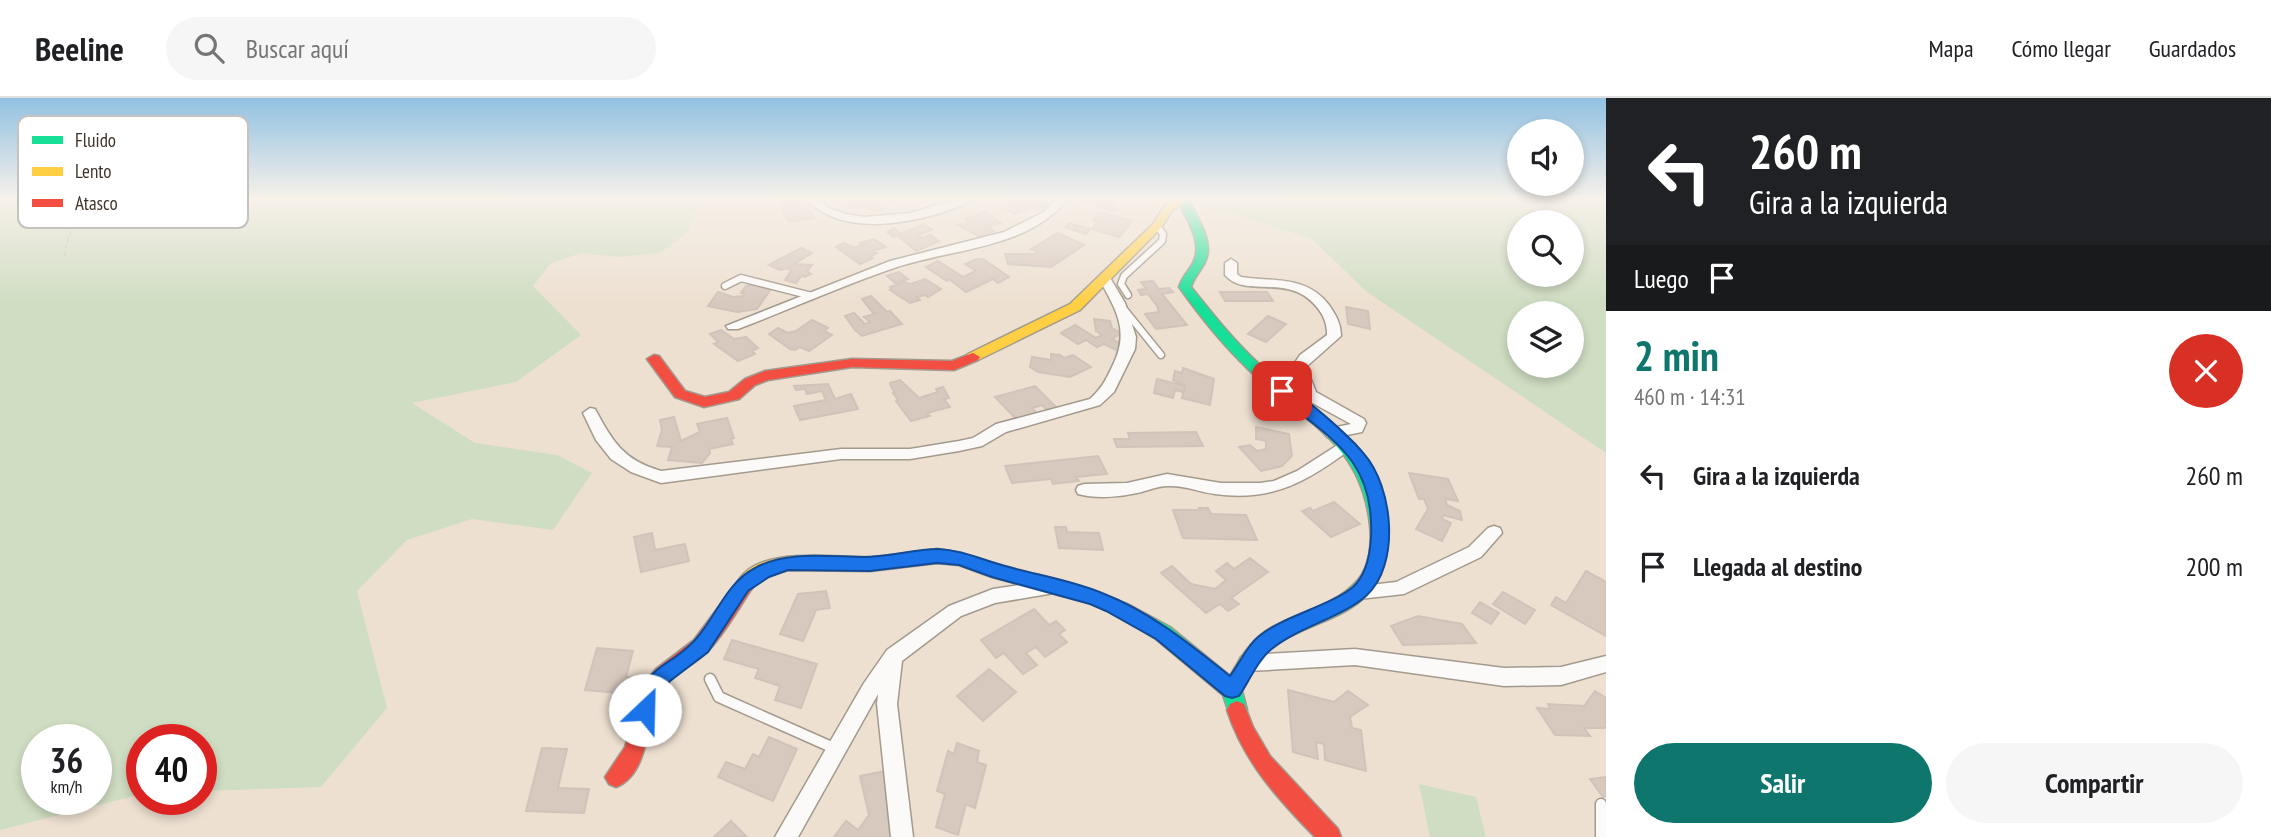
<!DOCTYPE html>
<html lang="es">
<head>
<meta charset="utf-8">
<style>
	:root { --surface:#fff; --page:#f6f6f6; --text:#202124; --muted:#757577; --line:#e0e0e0; --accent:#0f766e }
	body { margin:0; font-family:"PT Sans Narrow",sans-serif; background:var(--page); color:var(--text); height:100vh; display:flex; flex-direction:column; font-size:26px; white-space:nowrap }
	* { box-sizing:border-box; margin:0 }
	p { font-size:23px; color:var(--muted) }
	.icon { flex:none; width:38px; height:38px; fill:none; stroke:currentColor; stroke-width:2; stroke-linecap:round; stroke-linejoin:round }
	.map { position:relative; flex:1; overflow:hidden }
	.drawer { display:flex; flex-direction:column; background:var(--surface); width:665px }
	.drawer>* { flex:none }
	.hud { background:#202124; color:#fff; overflow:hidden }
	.tools { position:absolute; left:1507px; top:21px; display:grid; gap:14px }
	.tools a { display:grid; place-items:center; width:77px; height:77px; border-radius:50%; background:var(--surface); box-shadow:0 4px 10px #0003; font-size:35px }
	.speed { position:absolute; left:21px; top:626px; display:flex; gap:14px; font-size:35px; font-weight:700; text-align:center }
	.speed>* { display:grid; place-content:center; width:91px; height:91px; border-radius:50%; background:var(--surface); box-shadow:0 4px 10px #0003; line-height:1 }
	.speed small { font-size:18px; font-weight:400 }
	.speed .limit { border:10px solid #d22; background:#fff; color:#111 }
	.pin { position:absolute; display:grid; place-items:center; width:60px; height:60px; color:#fff; margin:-30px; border-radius:14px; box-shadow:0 4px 10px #0006 }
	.me { position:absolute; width:77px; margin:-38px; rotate:24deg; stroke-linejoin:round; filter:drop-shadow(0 0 5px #0008) }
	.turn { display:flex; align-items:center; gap:24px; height:147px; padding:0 28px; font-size:32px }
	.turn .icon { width:91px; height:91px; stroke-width:2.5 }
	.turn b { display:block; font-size:49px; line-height:60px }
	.then { display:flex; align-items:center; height:66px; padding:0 28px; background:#0003; gap:14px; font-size:26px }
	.round { display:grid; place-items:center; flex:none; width:74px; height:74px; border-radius:37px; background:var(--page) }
	.head { display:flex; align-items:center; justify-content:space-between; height:119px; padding:0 28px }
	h1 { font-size:42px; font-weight:700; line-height:52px; color:var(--accent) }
	.action { display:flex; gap:14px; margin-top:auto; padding:14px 28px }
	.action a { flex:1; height:80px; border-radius:42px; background:var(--accent); color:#fff; font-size:28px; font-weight:700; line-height:80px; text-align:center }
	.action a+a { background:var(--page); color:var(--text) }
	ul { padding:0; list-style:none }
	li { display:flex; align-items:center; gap:21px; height:91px; padding:0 28px }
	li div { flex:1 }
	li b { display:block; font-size:26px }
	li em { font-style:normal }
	header { display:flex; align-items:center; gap:42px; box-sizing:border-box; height:98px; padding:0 35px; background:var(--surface); border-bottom:2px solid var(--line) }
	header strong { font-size:33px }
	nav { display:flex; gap:38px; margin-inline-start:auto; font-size:24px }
	.search { width:490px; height:63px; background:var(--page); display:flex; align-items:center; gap:18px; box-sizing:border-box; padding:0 24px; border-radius:38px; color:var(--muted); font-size:26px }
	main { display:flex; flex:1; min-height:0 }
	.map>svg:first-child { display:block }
	.green { fill:#cfddc2; fill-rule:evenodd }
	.building { fill:#d8c9bf; stroke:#d0c3ba; stroke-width:2 }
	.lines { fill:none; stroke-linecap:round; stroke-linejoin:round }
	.lane-far1-casing { stroke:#a39a8e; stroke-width:9 }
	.lane-casing { stroke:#a39a8e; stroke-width:13 }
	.street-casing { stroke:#a39a8e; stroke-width:3 }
	.fast-casing { stroke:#a39a8e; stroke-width:3 }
	.slow-casing { stroke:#a39a8e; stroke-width:3 }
	.jam-casing { stroke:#a39a8e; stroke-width:3 }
	.path { stroke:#c9c5bf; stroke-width:2; stroke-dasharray:4.5 2.5; stroke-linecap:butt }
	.lane-far1 { stroke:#fcfaf8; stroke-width:6 }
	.lane { stroke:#fcfaf8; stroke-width:10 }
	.street { fill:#fcfaf8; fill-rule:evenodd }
	.fast { fill:#16e098; fill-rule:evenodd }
	.slow { fill:#ffcf43; fill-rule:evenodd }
	.jam { fill:#f24e42; fill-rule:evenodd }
	.route { fill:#1a73e8; stroke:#114b97; stroke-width:2 }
	.key { fill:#fff; stroke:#c5c2bf; stroke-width:2 }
	.key-label { font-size:19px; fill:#3e3429 }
</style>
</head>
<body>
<header>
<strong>Beeline</strong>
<div class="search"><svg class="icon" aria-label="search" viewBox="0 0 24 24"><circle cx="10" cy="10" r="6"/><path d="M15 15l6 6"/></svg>Buscar aquí</div>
<nav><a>Mapa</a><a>Cómo llegar</a><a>Guardados</a></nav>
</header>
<main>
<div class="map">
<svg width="1606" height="739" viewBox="0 0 1606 739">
	<rect width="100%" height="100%" fill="#ede0d1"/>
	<g class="green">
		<path d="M0,101H699L689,133L660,155L618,159L581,155L550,166L533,188L581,237L516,284L412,305L475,345L557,357L592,375L553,432L472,421L407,442L357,493L387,610L321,689L201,693V642H142V696L0,732ZM96,642V702H37V642Z"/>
		<path d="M1202,101H1606V355L1367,194L1312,141L1206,108ZM1572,124V177H1519V124ZM1519,215H1572V268H1519Z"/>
		<polygon points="1419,686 1476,699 1486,739 1430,739"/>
	</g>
	<g class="building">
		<polygon points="778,101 798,101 802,108 807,108 814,120 789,124 782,112 788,111 779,108"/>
		<polygon points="833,101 854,103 891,101 888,105 880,106 883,111 872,113 868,108 854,110 831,103"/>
		<polygon points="1014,101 1040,101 1046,104 1045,109 1036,112 1032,109 1015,116 1002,108"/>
		<polygon points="1118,101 1114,107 1118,109 1115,113 1078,102"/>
		<polygon points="986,114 1001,125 987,128 994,133 978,138 958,127 971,125 965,121"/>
		<polygon points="1099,115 1104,115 1132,123 1119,139 1092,131 1098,123 1093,122"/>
		<polygon points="1069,125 1090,131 1086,136 1065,129"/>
		<polygon points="924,126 932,132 918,137 923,140 930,137 939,143 916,153 897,137 894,139 887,134 894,131 901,136"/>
		<polygon points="1058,135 1084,147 1051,169 1008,166 1005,156 1034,156 1038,154 1031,151"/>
		<polygon points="874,141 886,149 873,153 877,155 870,158 873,160 860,166 836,149 844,145 854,150 863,146 860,145"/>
		<polygon points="801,150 812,155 794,166 812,167 807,173 811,176 804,179 802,177 796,185 785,182 791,173 788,170 780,172 769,167"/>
		<polygon points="977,161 983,161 1009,179 998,185 993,181 966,194 949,181 947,183 926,169 938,163 963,179 976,173 965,166"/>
		<polygon points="899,174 908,181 895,185 887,178"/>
		<polygon points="925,181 941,191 928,199 925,197 917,199 920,202 910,205 890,192 892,191 890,189 904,184 911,186"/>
		<polygon points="1153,183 1159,191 1169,190 1173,194 1162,196 1187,227 1156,231 1145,216 1159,214 1157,208 1148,196 1141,197 1138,192 1146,191 1141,184"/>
		<polygon points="752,187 771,191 757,211 737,214 708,208 718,194 733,199 743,198 745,196 741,195 746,188"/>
		<polygon points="1220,194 1267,194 1273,203 1225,203"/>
		<polygon points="871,198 887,214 890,213 902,226 862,238 855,232 845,218 854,215 865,226 870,224 864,219 878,215 873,215 862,201"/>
		<polygon points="1346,209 1368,213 1370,231 1348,226"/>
		<polygon points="1268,218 1286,226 1266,244 1248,236"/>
		<polygon points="1094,221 1110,223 1112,230 1121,235 1112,241 1125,248 1116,252 1104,246 1097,249 1086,242 1078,246 1061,235 1075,227 1096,240 1102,237 1096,233"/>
		<polygon points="812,222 828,230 824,233 832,237 809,253 800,249 795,252 790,251 769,236 778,230 788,235 796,233"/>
		<polygon points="721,232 734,241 746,239 758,250 752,253 755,256 738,263 714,246 718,244 710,236"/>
		<polygon points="1051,256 1060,257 1064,260 1073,257 1091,269 1070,279 1038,274 1030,269 1032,259 1051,262"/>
		<polygon points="1183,270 1214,281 1210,307 1182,300 1185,288 1173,282 1175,273 1182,275"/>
		<polygon points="1157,281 1185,288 1183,294 1175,292 1173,300 1154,295"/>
		<polygon points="900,282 919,300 938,294 936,291 943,289 949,300 944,301 950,309 927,315 930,318 911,323 896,303 898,302 893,295 895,295 891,288 890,285"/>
		<polygon points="828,286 835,301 851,296 858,311 800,322 794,308 826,302 822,293 807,296 805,291 796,292 794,288"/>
		<polygon points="1035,288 1057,310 1048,313 1042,307 1032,310 1037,315 1017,322 995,299"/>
		<polygon points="674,319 681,343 700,334 697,326 727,320 734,340 731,341 733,346 709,351 710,355 702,365 668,362 672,349 657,348 662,332 660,322"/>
		<polygon points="1256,329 1289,336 1292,358 1282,368 1261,373 1239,349 1250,347 1257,353 1266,351 1266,343 1256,341"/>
		<polygon points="1196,334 1203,348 1117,349 1114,341 1130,341 1128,335"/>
		<polygon points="1098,358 1107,376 1076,379 1079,383 1053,386 1051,381 1012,385 1005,368"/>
		<polygon points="1409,375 1448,381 1458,403 1445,401 1447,407 1460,413 1462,422 1443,417 1442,421 1451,425 1442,443 1416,431 1428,411 1424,401 1419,401"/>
		<polygon points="1334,404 1360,426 1331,439 1302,413 1310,410 1313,413"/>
		<polygon points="1199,410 1208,410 1211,416 1246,417 1257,442 1183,440 1173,412 1200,412"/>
		<polygon points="1055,429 1066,429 1067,434 1099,435 1103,452 1059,450"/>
		<polygon points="652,435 655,452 685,446 689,463 641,474 634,439"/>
		<polygon points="1250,460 1268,474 1231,500 1239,506 1228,513 1220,506 1206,515 1161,475 1172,468 1191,486 1215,491 1226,482 1216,473 1227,465 1234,471"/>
		<polygon points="1586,473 1606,484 1606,538 1551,507 1556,499 1566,505"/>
		<polygon points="826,493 830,510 816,512 803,543 780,536 798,496"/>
		<polygon points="1503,494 1535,512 1525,526 1493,506"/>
		<polygon points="1480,504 1499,515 1491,526 1472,515"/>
		<polygon points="1034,511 1049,527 1056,523 1065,532 1059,536 1067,544 1045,559 1036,549 1026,555 1037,567 1023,576 1004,555 996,560 981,542"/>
		<polygon points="1418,518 1462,526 1476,545 1403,547 1391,528"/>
		<polygon points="732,542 817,566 801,610 775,602 780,588 755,580 759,571 724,561"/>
		<polygon points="597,550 633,553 626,579 635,580 631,596 585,592"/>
		<polygon points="989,571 1016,594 983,623 957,598"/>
		<polygon points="1288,592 1334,604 1348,593 1368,607 1350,619 1352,630 1361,632 1366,673 1325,662 1324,646 1316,644 1318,661 1293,654"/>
		<polygon points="1595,593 1606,600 1606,630 1584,630 1590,638 1555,637 1537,610 1550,611 1548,606 1584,608"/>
		<polygon points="769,639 797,651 773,703 718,679 726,664 745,671 753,656 759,659"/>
		<polygon points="957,645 979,653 977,664 986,667 975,710 966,706 958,737 936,729 945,696 937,693 948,653 954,656"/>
		<polygon points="542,650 567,651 558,690 589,691 584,715 526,713"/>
		<polygon points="885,673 895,739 834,739 846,723 858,732 869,717 860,678"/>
		<polygon points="1606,679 1606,698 1603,699 1590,681"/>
		<polygon points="731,723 747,739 714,739"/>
	</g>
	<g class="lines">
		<defs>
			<g id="lane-far1">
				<polyline points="725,188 741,180 812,198"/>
				<polyline points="1128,197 1121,186 1124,178 1162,143 1163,136 1157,128"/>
				<polyline points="1123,210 1161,257"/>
			</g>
			<g id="lane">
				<polyline points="710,581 719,599 836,651"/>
				<polyline points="1601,706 1601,739"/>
			</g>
			<g id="street">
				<path d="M806,101H818L829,110L846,116L864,119L910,115L958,101H973C965,108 954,110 944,114C901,127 840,137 806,101Z"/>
				<path d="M1056,101H1068C1027,151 955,150 897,169C843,187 791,211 738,231H728L726,228L890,163L1004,134L1044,114Z"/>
				<path d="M1231,161L1237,165V176L1241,179C1274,184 1306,177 1329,207C1336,217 1341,226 1341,238L1306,269L1316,294L1364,321L1366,325L1362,334L1332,340L1327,339L1324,335L1327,331L1351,326L1305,301L1298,289L1292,269L1300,257L1327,237C1327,224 1323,216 1315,207C1287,175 1246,201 1225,177V165Z"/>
				<path d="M1105,177L1109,178L1125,205L1136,239L1135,251L1114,294L1100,307L1006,334L982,348L959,353L910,361H841L661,385L631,374L611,361L596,342L583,315L590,310L595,311C613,344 623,362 661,373L841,351H910L959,343L973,340L996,326L1090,301C1101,291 1106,282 1112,269C1130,234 1117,213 1099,181Z"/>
				<path d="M1347,341L1355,346L1352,350C1308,383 1273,404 1215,396C1199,394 1184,387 1168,388C1157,388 1147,393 1137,395C1120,399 1095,401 1078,396L1076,392L1078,388L1084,386L1127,385L1167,376L1221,385H1260L1274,383L1297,373Z"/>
				<polygon points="1494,428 1500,430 1502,435 1481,459 1404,496 1359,501 1353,499 1350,494 1353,489 1396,484 1469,449 1488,430"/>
				<polygon points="1054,482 1060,484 1063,489 1060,494 995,505 961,518 902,563 897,606 913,739 891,739 877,606 878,596 798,739 775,739 864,585 887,552 949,508 993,491"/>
				<polygon points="1355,551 1504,570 1561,569 1606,558 1606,574 1561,587 1504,588 1355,567 1248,573 1241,571 1238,565 1241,559 1248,557"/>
			</g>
			<path id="fast" d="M1177,101H1188C1197,119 1215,144 1205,164C1201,173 1194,179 1191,189C1212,215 1233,242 1258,265C1313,318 1386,346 1388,435C1388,456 1383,479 1369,495C1342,524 1298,527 1268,553C1257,564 1250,579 1242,593L1247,612L1244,618L1237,621L1230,618L1223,597L1156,541L1119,518L1116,513L1119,508L1125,505L1131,508L1170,529L1230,578C1240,561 1249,545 1266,533C1295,514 1334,510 1358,482C1370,468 1372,445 1370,427C1361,341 1301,324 1247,270C1222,246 1199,217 1179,189C1182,179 1188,174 1193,165C1204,144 1185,119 1177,101Z"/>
			<g id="slow">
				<polygon points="1176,101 1188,102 1171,114 1161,130 1080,212 978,262 968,262 966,259 968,256 1070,206 1153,126 1163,110"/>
				<path d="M937,451C960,453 978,461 1000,467C1045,479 1089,489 1131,508L1134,513L1131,518L1125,521L1090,505L992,479L959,467L937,465L870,473L788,472L769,478L747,491L741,489L738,484C757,446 838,461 872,459C894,457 915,454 937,451Z"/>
			</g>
			<g id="jam">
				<polygon points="973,255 980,259 978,262 954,272 852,269 768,282 755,287 739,301 704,309 675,299 647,261 654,257 659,258 685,293 705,299 729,294 745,281 765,273 852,261 952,263"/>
				<path d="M747,477L753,479L756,484L753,489C739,509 723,539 706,555C691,568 671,577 661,594C646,620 650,676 616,689L609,686L605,679L625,649L644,586L656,571L694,542L741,479Z"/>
				<path d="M1237,603L1244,606L1253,629L1270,658L1338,731L1341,739H1315C1277,700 1244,664 1227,612L1230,606Z"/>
			</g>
		</defs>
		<use href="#lane-far1" class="lane-far1-casing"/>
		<use href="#lane" class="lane-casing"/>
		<use href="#street" class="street-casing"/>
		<use href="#fast" class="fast-casing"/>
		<use href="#slow" class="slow-casing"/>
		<use href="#jam" class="jam-casing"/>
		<g class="path">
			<path d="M118,101L159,109L162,112L160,123C191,137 234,115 261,101"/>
			<path d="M65,158C67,128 83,111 110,101"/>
		</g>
		<use href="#lane-far1" class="lane-far1"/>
		<use href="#lane" class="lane"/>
		<use href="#street" class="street"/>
		<use href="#fast" class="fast"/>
		<use href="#slow" class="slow"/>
		<use href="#jam" class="jam"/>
	</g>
	<linearGradient id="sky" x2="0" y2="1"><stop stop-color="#91c1e2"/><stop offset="0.49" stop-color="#f7f1ea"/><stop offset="1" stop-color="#f7f1ea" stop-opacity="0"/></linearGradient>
	<rect width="1606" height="205" fill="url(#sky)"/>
	<path class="route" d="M1282,288C1300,293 1351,340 1364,356C1393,389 1401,466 1366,498C1344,518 1297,530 1273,550C1259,560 1249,583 1239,598L1232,600L1225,598L1156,541L1106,513L1090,506L992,479L959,467L937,465L870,473L788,472L769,479L748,493L708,554L670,583L660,596L653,619L645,622L638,619L635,612C650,561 665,574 695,542C717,518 725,486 755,470C787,452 829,459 864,459C889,459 914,451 938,451C962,452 982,462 1005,468C1037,477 1071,482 1102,495C1151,514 1190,546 1230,578C1239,566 1247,548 1258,539C1281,519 1330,508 1353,489C1366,477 1370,456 1371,440C1375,361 1331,341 1277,297L1275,293L1277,290Z"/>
	<rect x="18" y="18" width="230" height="112" rx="10" class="key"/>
	<rect x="32" y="38" width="31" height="8" fill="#16e098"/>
	<rect x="32" y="69" width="31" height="9" fill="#ffcf43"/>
	<rect x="32" y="101" width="31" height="8" fill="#f24e42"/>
	<g class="key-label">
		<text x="75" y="49">Fluido</text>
		<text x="75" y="80">Lento</text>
		<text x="75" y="112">Atasco</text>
	</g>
</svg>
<div class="tools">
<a><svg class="icon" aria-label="sound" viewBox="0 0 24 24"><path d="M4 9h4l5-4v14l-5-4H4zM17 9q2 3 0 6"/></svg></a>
<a><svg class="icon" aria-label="search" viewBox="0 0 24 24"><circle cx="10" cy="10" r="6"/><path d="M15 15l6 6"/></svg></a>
<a><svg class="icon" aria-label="layers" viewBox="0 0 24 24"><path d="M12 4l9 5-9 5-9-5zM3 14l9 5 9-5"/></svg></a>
</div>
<div class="speed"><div>36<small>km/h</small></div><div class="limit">40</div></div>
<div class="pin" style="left:1282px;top:293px;background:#d93025"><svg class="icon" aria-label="arrive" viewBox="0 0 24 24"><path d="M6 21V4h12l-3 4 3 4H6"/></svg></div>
<svg class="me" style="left:645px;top:612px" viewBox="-20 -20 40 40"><circle r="19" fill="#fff"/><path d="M0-13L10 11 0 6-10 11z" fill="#1a73e8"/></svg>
</div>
<section class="drawer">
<div class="hud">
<div class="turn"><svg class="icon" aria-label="left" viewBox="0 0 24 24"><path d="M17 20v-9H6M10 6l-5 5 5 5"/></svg><div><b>260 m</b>Gira a la izquierda</div></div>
<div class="then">Luego<svg class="icon" aria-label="arrive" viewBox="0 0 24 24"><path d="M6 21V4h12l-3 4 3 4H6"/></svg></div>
</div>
<div class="head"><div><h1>2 min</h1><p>460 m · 14:31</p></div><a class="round" style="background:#d93025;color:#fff"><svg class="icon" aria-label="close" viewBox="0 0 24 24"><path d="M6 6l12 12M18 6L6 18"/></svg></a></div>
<ul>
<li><svg class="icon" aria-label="left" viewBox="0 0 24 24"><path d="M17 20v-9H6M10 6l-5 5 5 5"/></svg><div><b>Gira a la izquierda</b></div><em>260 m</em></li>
<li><svg class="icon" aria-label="arrive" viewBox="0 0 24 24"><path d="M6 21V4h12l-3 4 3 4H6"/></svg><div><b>Llegada al destino</b></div><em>200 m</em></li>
</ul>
<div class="action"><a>Salir</a><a>Compartir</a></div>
</section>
</main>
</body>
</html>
